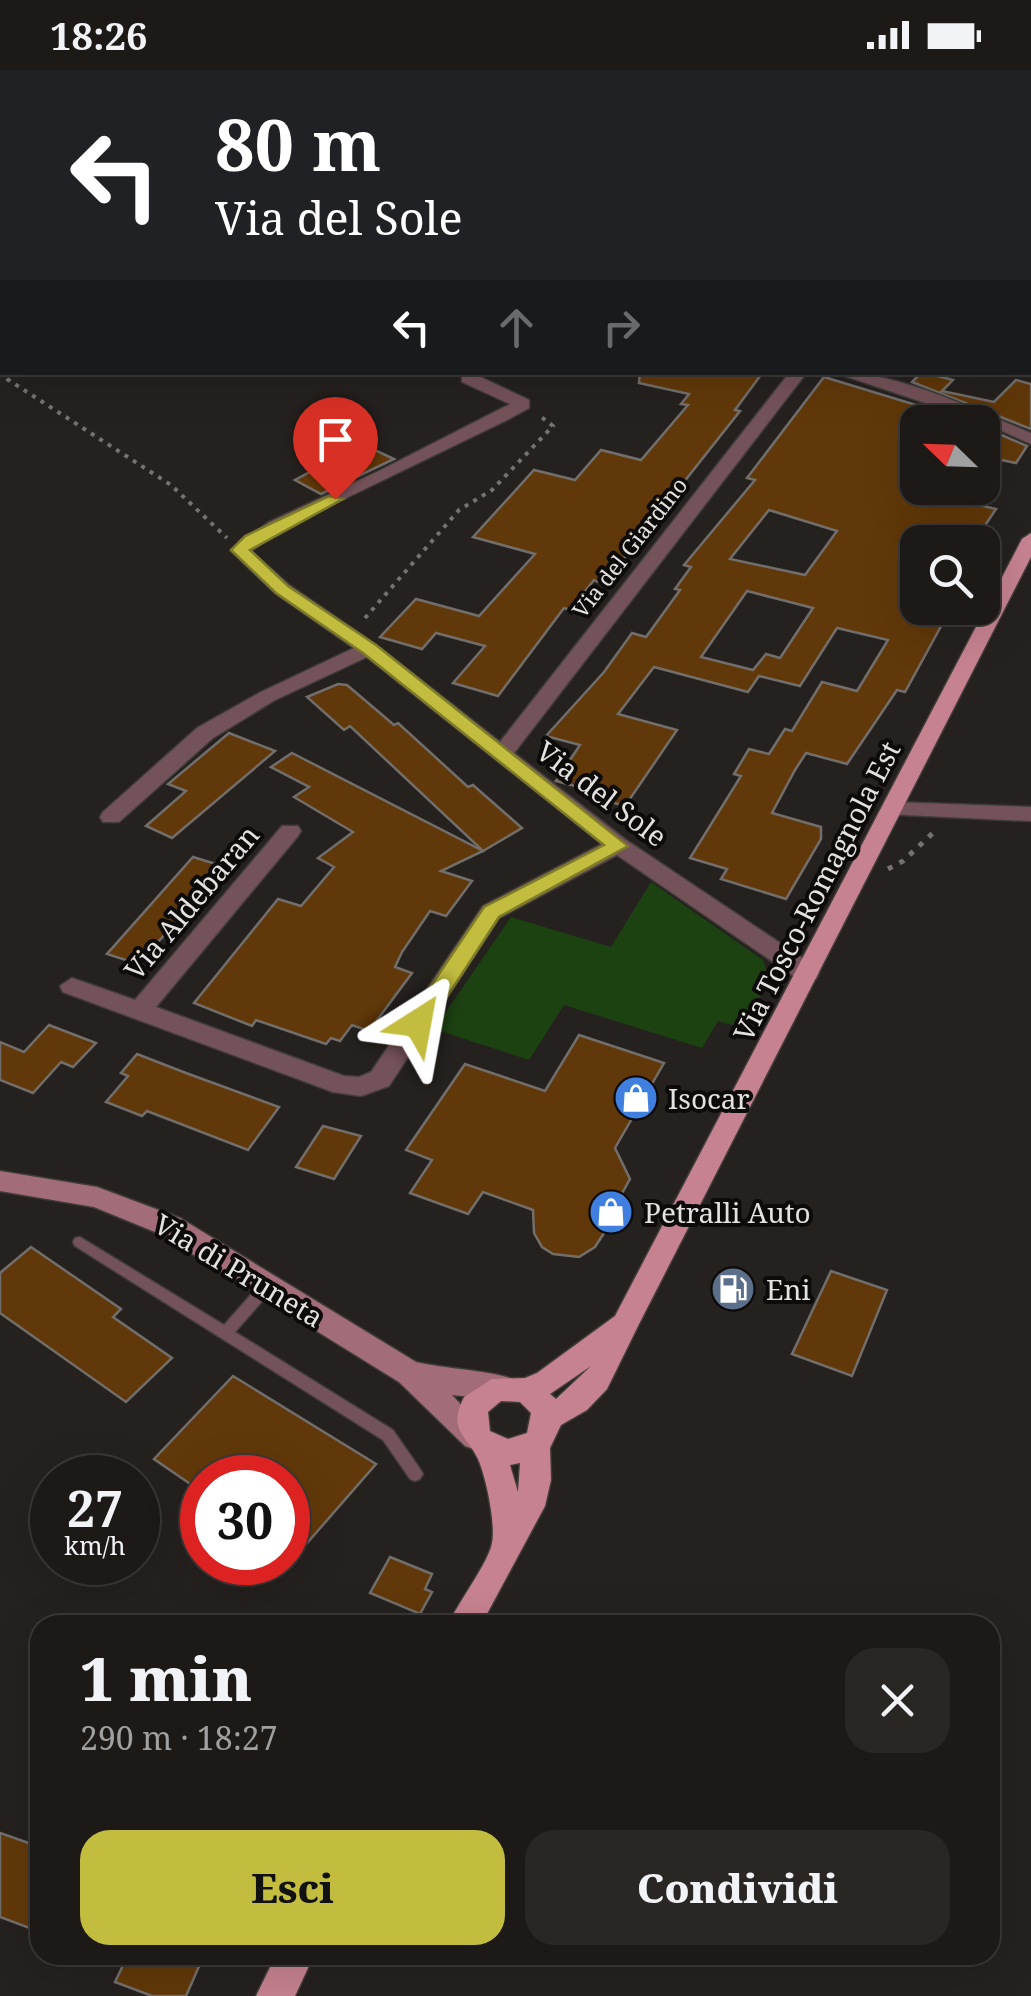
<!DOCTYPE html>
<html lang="it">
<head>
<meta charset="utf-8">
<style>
	:root { --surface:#1c1917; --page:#292624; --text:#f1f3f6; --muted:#a0a0a1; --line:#3a3836; --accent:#c2bd3f }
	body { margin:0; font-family:"Noto Serif",serif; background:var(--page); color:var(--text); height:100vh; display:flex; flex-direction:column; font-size:38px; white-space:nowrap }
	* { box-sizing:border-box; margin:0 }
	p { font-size:32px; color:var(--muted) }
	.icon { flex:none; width:55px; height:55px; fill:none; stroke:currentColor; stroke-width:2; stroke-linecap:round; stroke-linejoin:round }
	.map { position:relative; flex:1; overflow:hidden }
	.details { position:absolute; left:30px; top:1545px; width:970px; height:350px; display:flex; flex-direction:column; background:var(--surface); border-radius:30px; box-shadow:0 10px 40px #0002,0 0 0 2px var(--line) }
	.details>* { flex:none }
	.banner { position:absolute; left:0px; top:0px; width:1032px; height:305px; box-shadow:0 10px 40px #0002,0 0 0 2px var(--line); background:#202124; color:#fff; overflow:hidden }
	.needle { width:65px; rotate:293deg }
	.buttons { position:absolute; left:900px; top:335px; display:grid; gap:20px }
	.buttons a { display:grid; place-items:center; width:100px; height:100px; border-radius:20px; background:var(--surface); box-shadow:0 10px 40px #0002,0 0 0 2px var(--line); font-size:50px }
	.speed { position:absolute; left:30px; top:1385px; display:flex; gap:20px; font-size:50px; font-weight:700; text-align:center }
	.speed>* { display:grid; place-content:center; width:130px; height:130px; border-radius:50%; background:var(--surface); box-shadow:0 10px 40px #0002,0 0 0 2px var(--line); line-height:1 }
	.speed small { font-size:25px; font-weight:400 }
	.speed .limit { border:15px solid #d22; background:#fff; color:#111 }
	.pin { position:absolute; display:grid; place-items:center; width:85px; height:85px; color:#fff; margin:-102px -42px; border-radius:50% 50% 50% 0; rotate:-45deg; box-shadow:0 0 10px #0007 }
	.pin .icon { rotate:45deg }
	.me { position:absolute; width:110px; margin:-55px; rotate:34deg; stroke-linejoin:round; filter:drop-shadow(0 0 8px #0008) }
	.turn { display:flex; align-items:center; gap:35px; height:210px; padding:0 50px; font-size:45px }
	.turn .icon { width:130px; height:130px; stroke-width:2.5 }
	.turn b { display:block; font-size:70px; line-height:85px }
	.lanes { display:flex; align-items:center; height:95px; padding:0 50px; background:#0003; justify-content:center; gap:50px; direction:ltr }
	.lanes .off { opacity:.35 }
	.round { display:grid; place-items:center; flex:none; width:105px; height:105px; border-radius:30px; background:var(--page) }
	.overview { display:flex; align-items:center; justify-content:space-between; height:170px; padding:0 50px }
	h1 { font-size:60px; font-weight:800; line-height:75px }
	.button { display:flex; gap:20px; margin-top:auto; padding:20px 50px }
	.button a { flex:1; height:115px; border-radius:30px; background:var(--accent); color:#111; font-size:40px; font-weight:800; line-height:115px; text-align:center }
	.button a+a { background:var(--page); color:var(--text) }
	.status { display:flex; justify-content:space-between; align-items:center; height:70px; padding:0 50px; background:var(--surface); direction:ltr }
	.status svg { height:28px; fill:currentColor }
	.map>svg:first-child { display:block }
	.green { fill:#1d4211 }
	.building { fill:#613809; stroke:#716e6b; stroke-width:2.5; fill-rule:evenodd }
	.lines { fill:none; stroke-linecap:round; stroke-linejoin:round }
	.lane-casing { stroke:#403c3a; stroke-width:3 }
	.street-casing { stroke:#403c3a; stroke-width:3 }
	.secondary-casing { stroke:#403c3a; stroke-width:3 }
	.primary-casing { stroke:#403c3a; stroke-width:3 }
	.path-far2 { stroke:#757271; stroke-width:2.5; stroke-dasharray:2.5 5; stroke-linecap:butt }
	.path-far1 { stroke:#757271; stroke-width:4; stroke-dasharray:4 6; stroke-linecap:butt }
	.path { stroke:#757271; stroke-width:5; stroke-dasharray:5 8; stroke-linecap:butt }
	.lane { fill:#745259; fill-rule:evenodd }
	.street { fill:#745259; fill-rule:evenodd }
	.secondary { fill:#a26d78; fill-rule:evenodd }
	.primary { fill:#c68290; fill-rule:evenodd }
	.route { fill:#c2bd3f; stroke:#7e7b29; stroke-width:2.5 }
	.labels { text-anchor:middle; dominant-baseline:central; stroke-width:8; stroke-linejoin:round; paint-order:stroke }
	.far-street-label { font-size:22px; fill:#e4e2e1; stroke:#0d0b0a }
	.street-label { font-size:28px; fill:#e4e2e1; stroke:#0d0b0a }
	.poi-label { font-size:28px; fill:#e4e2e1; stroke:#0d0b0a; text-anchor:start }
</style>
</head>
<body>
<div class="status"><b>18:26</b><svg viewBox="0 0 49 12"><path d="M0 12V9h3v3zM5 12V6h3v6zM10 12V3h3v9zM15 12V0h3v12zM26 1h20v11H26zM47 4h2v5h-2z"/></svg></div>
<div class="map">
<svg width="1031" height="1926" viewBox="0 0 1031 1926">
	<rect width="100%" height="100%" fill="#25211f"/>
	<path class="green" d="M651,812L763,890C774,914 754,936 743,958L718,951L702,978L564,935L529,990L434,959L511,847L611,877Z"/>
	<g class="building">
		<polygon points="640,302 763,302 735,340 740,341 623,489 619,488 598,512 594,510 570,540 564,538 498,626 453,613 485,576 436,563 422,579 380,567 416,529 479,546 535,484 473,467 534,400 575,410 601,380 641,390 688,335 681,334 689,324 639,313"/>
		<polygon points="922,302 953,310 942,321 994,332 1016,310 1031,314 1031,359 912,312"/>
		<path d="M824,307L972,352H918V418L952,422L949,428L996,439L974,472H918V538H951L905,622L897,620L847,694L806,683L795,700L772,743L821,757V769L786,829L721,809L727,799L690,788L741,706L734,704L749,679L769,684L785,659L792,661L822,612L857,621L888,570L837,558L800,616L759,606L748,622L654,597L618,644L677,660L625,736L582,724L586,719L556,711L580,675L546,666L604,602L632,563L646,567L680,520L675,519L691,497L684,495L755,410L747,408ZM769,440L837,461L805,505L730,489ZM747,521L813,538L780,588L766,584L753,600L701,587Z"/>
		<polygon points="990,360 1027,376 1016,393 982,386 982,371"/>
		<polygon points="362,374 394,389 321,424 295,410"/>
		<polygon points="338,614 347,615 394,655 398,653 468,717 473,715 522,758 483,781 350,656 344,660 307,627"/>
		<polygon points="229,663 275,681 172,768 146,756 186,721 168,714"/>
		<polygon points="292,683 483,781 441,801 472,811 446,846 430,841 402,882 395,897 412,903 369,961 352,955 340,971 331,968 326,974 256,950 252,956 194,933 278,829 301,836 334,797 318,788 353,762 294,727 309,717 271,697"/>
		<polygon points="193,787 226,797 138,894 107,884"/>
		<polygon points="49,955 96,973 73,997 61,992 33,1023 0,1010 0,972 24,982"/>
		<polygon points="579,965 664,993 615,1078 630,1109 615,1136 620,1138 595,1177 579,1187 553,1184 542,1177 534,1163 533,1140 483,1122 468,1144 410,1123 432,1090 406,1080 465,994 545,1021"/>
		<polygon points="137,984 186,1003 279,1037 248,1080 147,1041 142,1046 106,1032 128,1006 121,1003"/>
		<polygon points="323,1056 361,1066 334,1109 296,1097"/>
		<polygon points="31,1177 121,1239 113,1247 172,1288 126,1332 0,1243 0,1203"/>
		<polygon points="831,1201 887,1220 852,1306 792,1284"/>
		<polygon points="233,1306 376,1394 288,1495 288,1408 202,1408 202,1422 154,1389"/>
		<polygon points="390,1487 432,1504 425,1519 432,1522 420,1544 370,1523"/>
		<polygon points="0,1763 40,1777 40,1862 0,1847"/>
		<polygon points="128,1885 204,1885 186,1926 152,1926 115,1912"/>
	</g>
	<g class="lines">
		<defs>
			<g id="lane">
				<polygon points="776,0 774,2 767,2 769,0"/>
				<polygon points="80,1167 224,1255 262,1212 267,1210 272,1212 274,1216 272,1220 235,1262 393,1360 420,1399 423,1404 420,1409 415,1411 410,1409 383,1370 75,1176 73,1172 75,1168"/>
			</g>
			<g id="street">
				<polygon points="790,302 807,302 514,683 626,770 816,897 819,903 816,909 798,909 617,785 499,848 389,1016 361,1026 333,1022 63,922 60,916 72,908 135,930 282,756 298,756 301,761 298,766 156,937 344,1006 359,1007 371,1002 483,836 602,774 367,587 275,630 213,668 119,752 103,752 100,747 103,742 197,658 261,622 354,578 275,523 231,481 269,452 381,400 510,334 462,312 462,304 474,304 529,330 529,338 507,350 282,459 251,481 289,515 376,575 500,672"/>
				<path d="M833,302C900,302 970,338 1031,363V374L982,352Z"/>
				<polygon points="893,732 1031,737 1031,751 885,744 882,739"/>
			</g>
			<path id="secondary" d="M0,1101L97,1117L180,1148L416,1292C446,1299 487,1300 513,1309L518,1318L513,1327L503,1330L452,1325L491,1367L487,1376L476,1380L465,1376L399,1312L160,1164L94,1137L0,1121Z"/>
			<g id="primary">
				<path d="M1031,463V487L639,1254L607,1319L587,1340L561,1355L550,1378L551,1410L545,1436L481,1555H448C457,1534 489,1492 492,1473C496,1454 486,1407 478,1389C467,1365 447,1361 464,1327L492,1309L525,1308L537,1303L615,1246L1022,469ZM591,1296L556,1329L550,1324ZM501,1331L520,1332L531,1343L527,1363L508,1369L490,1361L488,1342ZM520,1393L518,1422L510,1395Z"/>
				<polygon points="276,1885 314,1885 295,1926 256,1926"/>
			</g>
		</defs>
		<use href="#lane" class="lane-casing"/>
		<use href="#street" class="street-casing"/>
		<use href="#secondary" class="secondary-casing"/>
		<use href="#primary" class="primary-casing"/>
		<g class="path-far2">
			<polyline points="289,0 364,0"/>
			<polyline points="226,2 248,0"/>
			<polyline points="0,305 10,312"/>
		</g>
		<g class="path-far1">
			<polyline points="7,309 171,415 227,468"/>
			<polyline points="365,548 459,440 492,420 553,356 540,346"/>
		</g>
		<polyline class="path" points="888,799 903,791 934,762"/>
		<use href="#lane" class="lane"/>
		<use href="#street" class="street"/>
		<use href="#secondary" class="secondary"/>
		<use href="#primary" class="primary"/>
	</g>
	<polygon class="route" points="329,426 343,429 250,480 288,516 376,575 628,776 499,847 426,959 418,961 406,953 484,837 604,775 363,583 276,523 231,480 245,466"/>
	<defs>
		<symbol id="shop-disc" viewBox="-11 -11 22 22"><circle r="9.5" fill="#3f7fe0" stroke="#0d0b0a"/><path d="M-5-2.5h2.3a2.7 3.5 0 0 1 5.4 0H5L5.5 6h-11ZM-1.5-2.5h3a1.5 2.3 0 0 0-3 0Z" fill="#fff"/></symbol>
		<symbol id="fuel-disc" viewBox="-11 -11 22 22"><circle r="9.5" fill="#5c6f8a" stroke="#0d0b0a"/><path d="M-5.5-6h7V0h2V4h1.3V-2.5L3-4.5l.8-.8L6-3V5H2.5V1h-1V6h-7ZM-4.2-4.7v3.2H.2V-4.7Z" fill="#fff"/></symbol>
	</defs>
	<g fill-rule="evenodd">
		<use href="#shop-disc" x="611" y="1003" width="50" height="50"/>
		<use href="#shop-disc" x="586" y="1117" width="50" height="50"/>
		<use href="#fuel-disc" x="708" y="1194" width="50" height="50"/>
	</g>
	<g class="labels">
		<g class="far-street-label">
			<text transform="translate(629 477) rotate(-52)">Via del Giardino</text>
		</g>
		<g class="street-label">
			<text transform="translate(602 723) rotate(37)">Via del Sole</text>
			<text transform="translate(816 821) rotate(-63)">Via Tosco-Romagnola Est</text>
			<text transform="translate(191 832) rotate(-50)">Via Aldebaran</text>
			<text transform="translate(239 1200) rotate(31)">Via di Pruneta</text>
		</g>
		<g class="poi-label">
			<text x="668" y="1028">Isocar</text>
			<text x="644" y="1142">Petralli Auto</text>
			<text x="766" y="1219">Eni</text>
		</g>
	</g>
</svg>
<div class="buttons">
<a><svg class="needle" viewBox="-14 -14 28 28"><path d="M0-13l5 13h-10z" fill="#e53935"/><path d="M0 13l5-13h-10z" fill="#a0a0a1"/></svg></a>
<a><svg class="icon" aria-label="search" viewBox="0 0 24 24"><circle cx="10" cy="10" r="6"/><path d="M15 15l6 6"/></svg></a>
</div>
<div class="speed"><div>27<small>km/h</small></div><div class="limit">30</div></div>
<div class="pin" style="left:335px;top:429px;background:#d93025"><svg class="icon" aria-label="arrive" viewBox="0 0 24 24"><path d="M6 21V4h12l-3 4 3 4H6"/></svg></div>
<svg class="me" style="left:418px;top:953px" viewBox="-20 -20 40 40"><path d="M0-17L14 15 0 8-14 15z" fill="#c2bd3f" stroke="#fff" stroke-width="4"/></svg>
<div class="banner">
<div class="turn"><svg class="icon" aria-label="left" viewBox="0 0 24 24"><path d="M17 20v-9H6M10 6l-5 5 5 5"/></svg><div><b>80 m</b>Via del Sole</div></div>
<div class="lanes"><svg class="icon" aria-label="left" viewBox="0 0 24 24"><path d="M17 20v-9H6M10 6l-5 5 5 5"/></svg><svg class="icon off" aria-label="ahead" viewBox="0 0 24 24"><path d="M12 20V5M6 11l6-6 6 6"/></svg><svg class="icon off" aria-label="right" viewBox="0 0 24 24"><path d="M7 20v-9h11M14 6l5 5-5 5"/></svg></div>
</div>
<section class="details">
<div class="overview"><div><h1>1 min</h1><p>290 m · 18:27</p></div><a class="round"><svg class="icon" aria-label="close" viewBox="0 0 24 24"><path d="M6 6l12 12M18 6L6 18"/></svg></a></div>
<div class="button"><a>Esci</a><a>Condividi</a></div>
</section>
</div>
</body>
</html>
